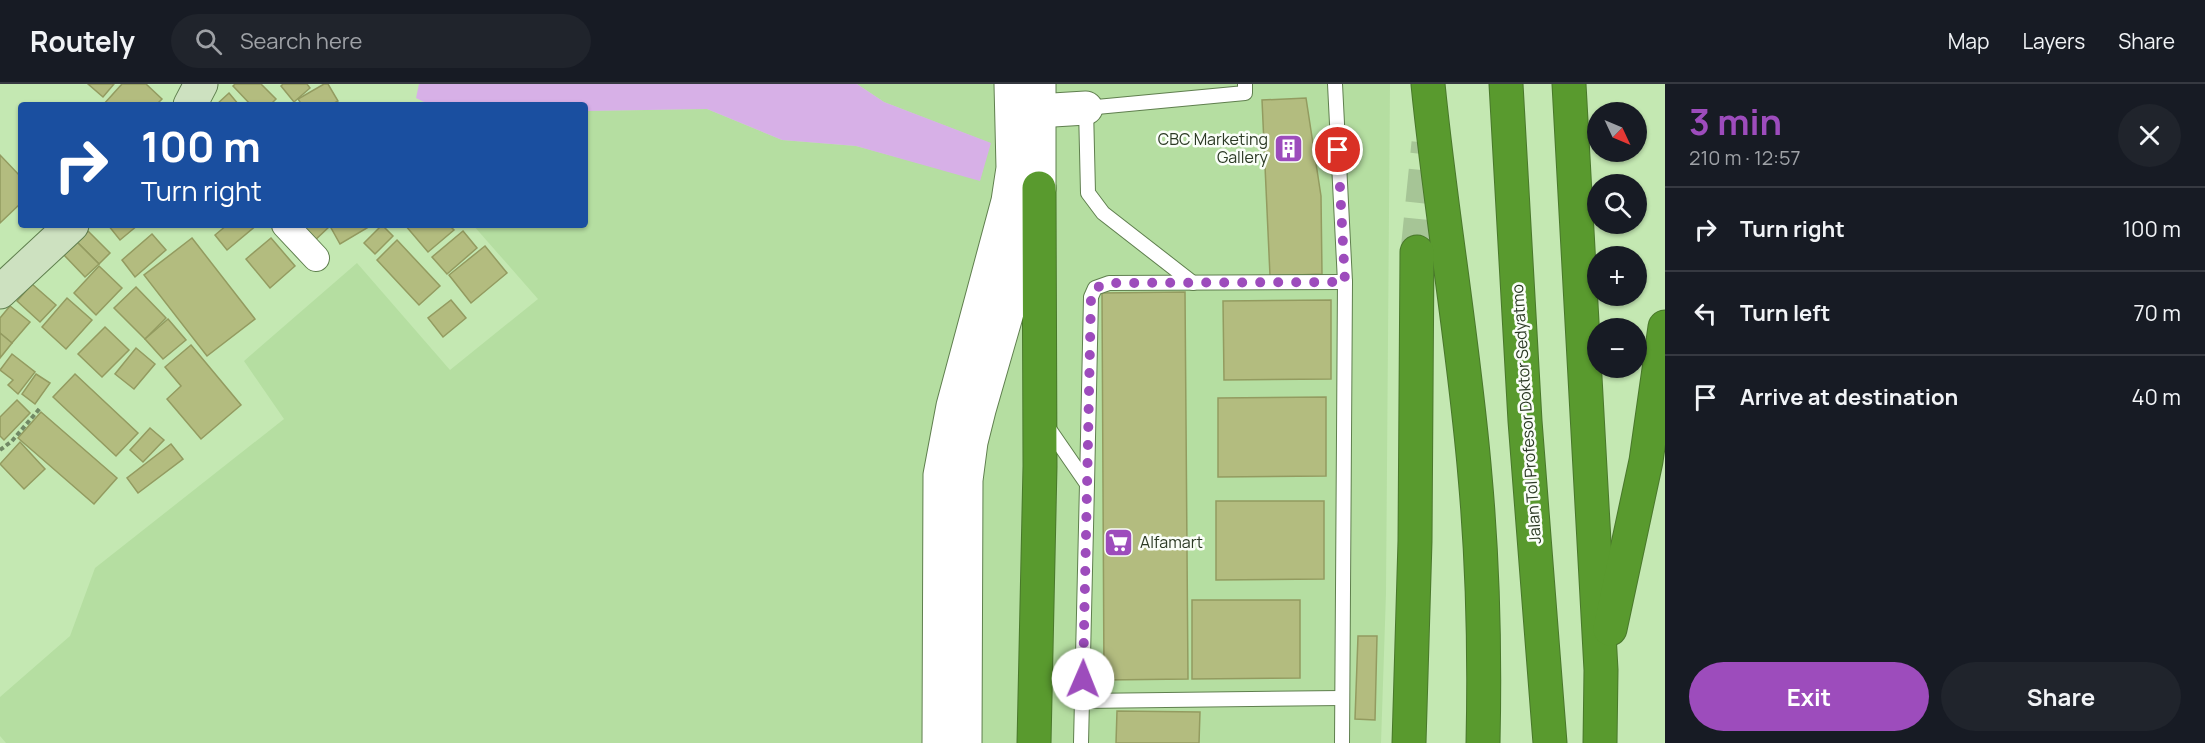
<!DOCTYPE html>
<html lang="en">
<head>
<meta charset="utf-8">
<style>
	:root { --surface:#171b24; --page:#20242c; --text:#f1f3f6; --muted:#9ea1a6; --line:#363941; --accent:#9d4cbc }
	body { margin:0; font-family:Manrope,sans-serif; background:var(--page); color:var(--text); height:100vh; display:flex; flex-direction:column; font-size:22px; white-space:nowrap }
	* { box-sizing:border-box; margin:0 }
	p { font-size:20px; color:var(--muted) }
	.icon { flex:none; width:33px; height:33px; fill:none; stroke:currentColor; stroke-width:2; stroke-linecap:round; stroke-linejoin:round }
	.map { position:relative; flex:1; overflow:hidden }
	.sheet { display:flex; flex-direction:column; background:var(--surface); width:540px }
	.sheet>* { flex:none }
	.banner { position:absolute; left:18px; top:18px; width:570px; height:126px; border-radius:6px; box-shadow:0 2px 4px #0004; background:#1a4fa0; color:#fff; overflow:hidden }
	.needle { width:39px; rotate:134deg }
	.controls { position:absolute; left:1587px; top:18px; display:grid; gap:12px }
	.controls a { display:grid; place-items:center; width:60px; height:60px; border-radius:50%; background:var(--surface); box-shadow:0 2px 4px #0004; font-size:30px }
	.pin { position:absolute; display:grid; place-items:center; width:51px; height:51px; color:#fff; margin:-26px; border:3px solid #fff; border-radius:50%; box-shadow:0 2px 6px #0007 }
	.me { position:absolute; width:66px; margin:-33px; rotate:1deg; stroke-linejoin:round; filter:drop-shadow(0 0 4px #0008) }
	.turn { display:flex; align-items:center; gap:21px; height:126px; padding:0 24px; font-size:27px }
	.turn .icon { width:78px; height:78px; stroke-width:2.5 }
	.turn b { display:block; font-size:42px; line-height:51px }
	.round { display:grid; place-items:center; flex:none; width:63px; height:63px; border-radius:32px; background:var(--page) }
	.overview { display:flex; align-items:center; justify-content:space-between; height:102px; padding:0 24px }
	h1 { font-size:36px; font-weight:700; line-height:45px; color:var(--accent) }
	.action { display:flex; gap:12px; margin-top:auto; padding:12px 24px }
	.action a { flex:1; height:69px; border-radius:36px; background:var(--accent); color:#fff; font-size:24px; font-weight:700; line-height:69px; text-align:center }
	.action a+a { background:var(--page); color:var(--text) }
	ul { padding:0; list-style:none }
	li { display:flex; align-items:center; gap:18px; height:84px; padding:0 24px; border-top:2px solid var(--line) }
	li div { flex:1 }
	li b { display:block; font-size:22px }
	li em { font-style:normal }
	header { display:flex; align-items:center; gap:36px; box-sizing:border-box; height:84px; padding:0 30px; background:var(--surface); border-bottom:2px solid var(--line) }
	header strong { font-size:28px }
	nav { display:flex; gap:33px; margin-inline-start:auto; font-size:21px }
	.search { width:420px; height:54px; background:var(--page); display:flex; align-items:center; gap:15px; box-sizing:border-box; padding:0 21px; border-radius:33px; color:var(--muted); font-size:22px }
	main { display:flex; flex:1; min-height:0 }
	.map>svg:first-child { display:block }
	.built { fill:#b5dea1 }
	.green { fill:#d7b0e7 }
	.building { fill:#b3bc7f; stroke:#939b60; stroke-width:1.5 }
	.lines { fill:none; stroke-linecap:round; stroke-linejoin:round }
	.motorway-tunnel { stroke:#a6c596; stroke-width:33; stroke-dasharray:33 16; stroke-linecap:butt }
	.service-casing { stroke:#5f7f4e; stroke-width:16 }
	.minor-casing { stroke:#5f7f4e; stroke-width:28 }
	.tertiary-casing { stroke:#5f7f4e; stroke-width:35 }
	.secondary-casing { stroke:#5f7f4e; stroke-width:35 }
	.motorway-casing { stroke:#49782b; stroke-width:35 }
	.path { stroke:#718965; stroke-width:4; stroke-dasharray:4.5 3; stroke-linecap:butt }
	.service { stroke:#fff; stroke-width:14 }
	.minor { stroke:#fff; stroke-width:26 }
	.tertiary { stroke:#fff; stroke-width:33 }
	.secondary { stroke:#cde1c0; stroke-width:33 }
	.motorway { stroke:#599a2e; stroke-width:33 }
	.route { stroke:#9d4cbc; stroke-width:10; stroke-dasharray:0 18 }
	.labels { text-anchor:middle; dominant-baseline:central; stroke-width:5; stroke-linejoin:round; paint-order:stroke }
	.poi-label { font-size:16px; fill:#2c3a25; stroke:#fafef8; text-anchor:end }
	.street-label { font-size:16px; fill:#2c3a25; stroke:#fafef8 }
</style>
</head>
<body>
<header>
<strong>Routely</strong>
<div class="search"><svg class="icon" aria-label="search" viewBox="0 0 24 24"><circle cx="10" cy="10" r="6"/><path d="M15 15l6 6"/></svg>Search here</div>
<nav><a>Map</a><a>Layers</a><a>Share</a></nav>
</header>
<main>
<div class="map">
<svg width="1665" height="659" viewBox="0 0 1665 659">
	<rect width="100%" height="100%" fill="#c4e8b2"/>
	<polygon class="built" points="857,0 1390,0 1386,509 1381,659 6,659 0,652 0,613 70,552 95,484 284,335 244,277 357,179 450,286 538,215 473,141 585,141 585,27 707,25 782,56 856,62 980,96 990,59 884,18"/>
	<polygon class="green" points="419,0 857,0 884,18 991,59 980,97 856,62 782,56 707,25 585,27 585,21 430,21 416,14"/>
	<g class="building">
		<polygon points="88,0 114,0 103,13"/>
		<polygon points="122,0 146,0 162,15 156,21 103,21"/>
		<polygon points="235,0 261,0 276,15 270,21 251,21 233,2"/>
		<polygon points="283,0 307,0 310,4 294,18 281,2"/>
		<polygon points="324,0 328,0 338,17 331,21 302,21 298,15"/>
		<polygon points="229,9 239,21 216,21"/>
		<polygon points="1306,14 1321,112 1322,190 1270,192 1262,16"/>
		<polygon points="0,71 21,93 21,119 0,139"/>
		<polygon points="108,141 138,141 120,156"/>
		<polygon points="227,141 257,141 227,166 215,151"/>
		<polygon points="294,141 329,141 330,142 311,160"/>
		<polygon points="332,141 372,141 340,160 330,142"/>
		<polygon points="382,141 393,152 375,170 364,159"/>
		<polygon points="405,141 449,141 454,146 428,168"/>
		<polygon points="88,147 110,169 99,180 77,158"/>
		<polygon points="463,147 477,164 447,190 432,173"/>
		<polygon points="152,150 166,166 135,193 122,176"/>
		<polygon points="192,154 255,235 207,272 144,191"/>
		<polygon points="271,154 295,182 270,204 246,175"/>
		<polygon points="397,156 440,202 419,221 377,176"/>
		<polygon points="77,158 99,180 85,193 64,171"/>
		<polygon points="485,162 507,189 471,219 449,191"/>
		<polygon points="99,182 122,204 96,231 74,209"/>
		<polygon points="32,200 56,221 40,238 17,217"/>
		<polygon points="136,203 166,234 145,255 114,224"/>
		<polygon points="1185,208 1188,595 1104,596 1102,209"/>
		<polygon points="67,214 92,236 66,265 42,243"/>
		<polygon points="451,216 466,234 443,253 428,234"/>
		<polygon points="1331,216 1331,295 1224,296 1223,217"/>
		<polygon points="10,222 30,238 12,259 0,249 0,234"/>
		<polygon points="168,235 186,256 163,275 145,255"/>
		<polygon points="105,243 129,266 102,293 78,270"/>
		<polygon points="0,249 12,259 0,274"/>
		<polygon points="191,261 241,321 201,355 167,315 181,302 165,283"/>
		<polygon points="136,264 155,280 134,305 115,290"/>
		<polygon points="12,270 35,288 18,310 8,301 13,296 0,286"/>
		<polygon points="36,290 50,299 35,320 22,310"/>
		<polygon points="75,290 138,349 116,372 53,313"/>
		<polygon points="1326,313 1326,392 1218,393 1218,314"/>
		<polygon points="17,316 30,329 4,356 0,352 0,333"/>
		<polygon points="41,328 117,394 94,420 18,354"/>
		<polygon points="150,344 164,356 143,378 130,366"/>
		<polygon points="20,358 45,385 24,405 0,380"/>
		<polygon points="171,360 183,375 138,409 127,394"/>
		<polygon points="1216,417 1324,417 1324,495 1216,496"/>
		<polygon points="1192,516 1300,516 1300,594 1192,595"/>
		<polygon points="1358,552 1377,552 1375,636 1355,635"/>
		<polygon points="1117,627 1200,628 1199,659 1116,659"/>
	</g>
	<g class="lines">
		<polyline class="motorway-tunnel" points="1417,168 1428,59"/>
		<defs>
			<g id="service">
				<polyline points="1335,0 1345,198 1342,659"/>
				<polyline points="1193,199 1103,129 1088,109 1086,24 1245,9 1245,0"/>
				<polyline points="1047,342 1087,400 1081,659"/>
				<polyline points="1087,400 1091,213 1095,204 1109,199 1345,198"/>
				<polyline points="1082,617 1342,614"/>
			</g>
			<polyline id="minor" points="285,141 316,174"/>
			<g id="tertiary">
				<polyline points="1020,28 1086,24"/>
				<polyline points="939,659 940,391 953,322 1008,117 1013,84 1011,0"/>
				<polyline points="965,659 966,396 971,358 979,326 1033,138 1039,104 1039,0"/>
			</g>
			<g id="secondary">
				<polyline points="190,21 201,0"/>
				<polyline points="0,208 72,141"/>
			</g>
			<g id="motorway">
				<path d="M1428,0C1441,131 1464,261 1475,392C1483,480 1485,570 1483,659"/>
				<polyline points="1506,0 1525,337 1550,659"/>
				<polyline points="1569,0 1601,586 1600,659"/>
				<polyline points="1610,545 1646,377 1665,243"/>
				<polyline points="1034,659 1040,382 1039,104"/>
				<polyline points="1409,659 1415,457 1417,168"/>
			</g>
		</defs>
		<use href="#service" class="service-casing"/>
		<use href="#minor" class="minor-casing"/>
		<use href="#tertiary" class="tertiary-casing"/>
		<use href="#secondary" class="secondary-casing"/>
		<use href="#motorway" class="motorway-casing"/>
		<polyline class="path" points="0,366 12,357 41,323"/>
		<use href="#service" class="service"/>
		<use href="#minor" class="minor"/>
		<use href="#tertiary" class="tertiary"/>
		<use href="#secondary" class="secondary"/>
		<use href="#motorway" class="motorway"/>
	</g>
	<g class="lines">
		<polyline class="route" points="1083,595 1091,213 1095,204 1109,199 1345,198 1338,66"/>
	</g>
	<defs>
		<symbol id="building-square" viewBox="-11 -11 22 22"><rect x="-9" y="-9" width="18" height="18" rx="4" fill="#9d4cbc" stroke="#fafef8"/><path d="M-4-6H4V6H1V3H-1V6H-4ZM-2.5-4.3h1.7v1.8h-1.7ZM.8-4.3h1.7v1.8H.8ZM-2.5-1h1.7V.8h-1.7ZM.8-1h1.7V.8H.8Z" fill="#fff"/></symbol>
		<symbol id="supermarket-square" viewBox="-11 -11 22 22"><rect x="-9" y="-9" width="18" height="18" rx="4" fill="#9d4cbc" stroke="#fafef8"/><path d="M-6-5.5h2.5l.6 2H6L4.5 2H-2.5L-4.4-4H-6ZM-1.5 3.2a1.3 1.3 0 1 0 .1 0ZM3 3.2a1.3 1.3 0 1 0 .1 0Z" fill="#fff"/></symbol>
	</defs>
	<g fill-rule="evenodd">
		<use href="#building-square" x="1272" y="48" width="33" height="33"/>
		<use href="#supermarket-square" x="1102" y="442" width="33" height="33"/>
	</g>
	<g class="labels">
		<g class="poi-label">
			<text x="1268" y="55">CBC Marketing<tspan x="1268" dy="18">Gallery</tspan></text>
			<text x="1140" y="458" text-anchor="start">Alfamart</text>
		</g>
		<g class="street-label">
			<text transform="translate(1526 330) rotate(-94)">Jalan Tol Profesor Doktor Sedyatmo</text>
		</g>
	</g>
</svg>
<div class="controls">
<a><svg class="needle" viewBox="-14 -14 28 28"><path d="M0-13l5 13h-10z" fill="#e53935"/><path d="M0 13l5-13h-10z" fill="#9ea1a6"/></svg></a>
<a><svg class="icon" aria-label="search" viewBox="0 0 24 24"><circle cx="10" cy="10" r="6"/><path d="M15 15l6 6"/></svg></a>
<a>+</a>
<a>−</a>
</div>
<div class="pin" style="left:1338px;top:66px;background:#d93025"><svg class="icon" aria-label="arrive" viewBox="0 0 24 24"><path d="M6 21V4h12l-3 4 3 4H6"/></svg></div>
<svg class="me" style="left:1083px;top:595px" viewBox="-20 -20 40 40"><circle r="19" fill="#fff"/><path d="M0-13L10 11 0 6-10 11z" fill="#9d4cbc"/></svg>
<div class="banner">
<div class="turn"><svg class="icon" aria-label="right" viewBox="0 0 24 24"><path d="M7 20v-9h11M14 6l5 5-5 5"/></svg><div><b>100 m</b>Turn right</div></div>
</div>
</div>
<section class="sheet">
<div class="overview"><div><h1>3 min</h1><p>210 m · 12:57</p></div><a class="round"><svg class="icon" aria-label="close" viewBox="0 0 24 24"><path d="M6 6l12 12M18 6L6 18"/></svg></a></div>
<ul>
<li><svg class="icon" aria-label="right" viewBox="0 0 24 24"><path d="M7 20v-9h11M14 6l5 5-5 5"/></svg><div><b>Turn right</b></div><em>100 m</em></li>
<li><svg class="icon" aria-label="left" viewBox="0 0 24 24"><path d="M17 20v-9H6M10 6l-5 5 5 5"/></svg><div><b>Turn left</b></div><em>70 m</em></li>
<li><svg class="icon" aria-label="arrive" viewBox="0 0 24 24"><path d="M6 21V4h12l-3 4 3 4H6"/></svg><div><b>Arrive at destination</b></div><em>40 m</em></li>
</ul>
<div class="action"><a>Exit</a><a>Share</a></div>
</section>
</main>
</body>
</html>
